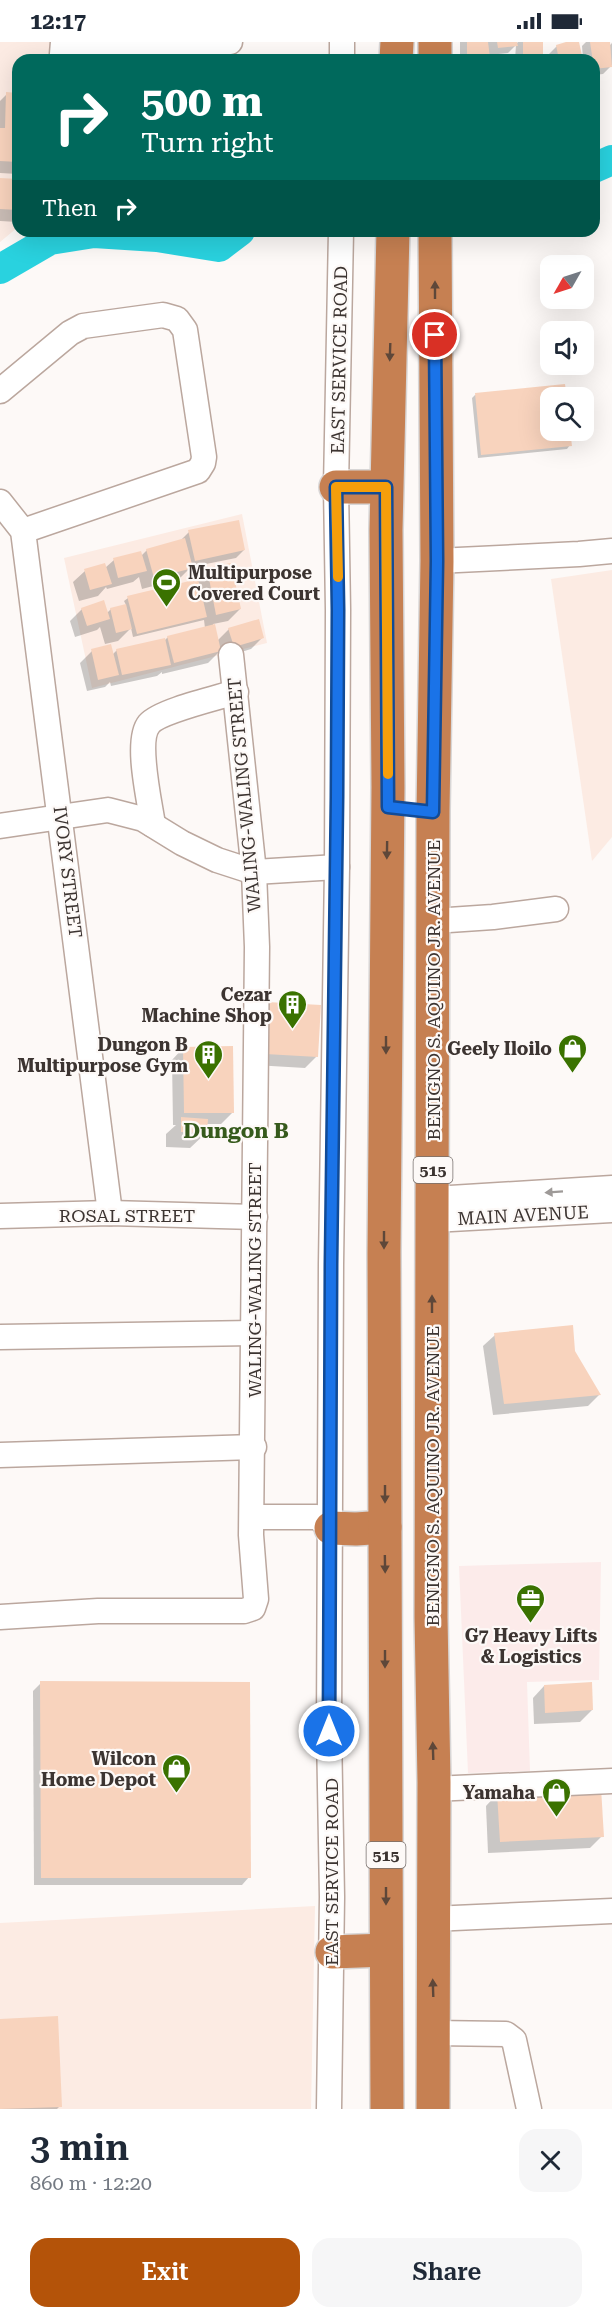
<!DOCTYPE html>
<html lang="en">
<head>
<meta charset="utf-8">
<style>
	:root { --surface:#fff; --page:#f6f6f7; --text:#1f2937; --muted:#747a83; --accent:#b45309 }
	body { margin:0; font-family:"Roboto Serif",serif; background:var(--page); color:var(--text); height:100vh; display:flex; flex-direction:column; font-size:22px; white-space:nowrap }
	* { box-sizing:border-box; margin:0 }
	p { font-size:20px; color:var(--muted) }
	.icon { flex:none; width:33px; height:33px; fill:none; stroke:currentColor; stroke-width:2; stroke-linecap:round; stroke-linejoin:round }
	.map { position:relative; height:2067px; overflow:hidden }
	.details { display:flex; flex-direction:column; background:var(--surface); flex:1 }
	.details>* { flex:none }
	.top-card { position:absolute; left:12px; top:12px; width:588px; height:183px; border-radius:18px; box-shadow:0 6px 24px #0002; background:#00695c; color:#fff; overflow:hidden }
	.needle { width:39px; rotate:231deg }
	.tools { position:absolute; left:540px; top:213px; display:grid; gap:12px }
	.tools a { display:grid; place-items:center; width:54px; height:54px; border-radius:12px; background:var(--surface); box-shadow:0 6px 24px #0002; font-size:30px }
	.pin { position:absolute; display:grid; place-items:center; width:51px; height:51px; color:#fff; margin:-26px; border:3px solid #fff; border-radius:50%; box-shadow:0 2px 6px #0007 }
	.me { position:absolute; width:66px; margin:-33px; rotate:0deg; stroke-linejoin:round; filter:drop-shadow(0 0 4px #0008) }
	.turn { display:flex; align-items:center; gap:21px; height:126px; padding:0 30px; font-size:27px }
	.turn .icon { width:78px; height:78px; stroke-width:2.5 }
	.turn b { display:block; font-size:42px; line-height:51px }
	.then { display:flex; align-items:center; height:57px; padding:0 30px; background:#0003; gap:12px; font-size:22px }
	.round { display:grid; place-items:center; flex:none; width:63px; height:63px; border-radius:18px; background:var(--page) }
	.summary { display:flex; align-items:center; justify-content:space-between; height:102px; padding:0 30px }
	h1 { font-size:36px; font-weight:600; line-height:45px }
	.primary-button { display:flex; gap:12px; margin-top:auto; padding:12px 30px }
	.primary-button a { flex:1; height:69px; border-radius:18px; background:var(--accent); color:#fff; font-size:24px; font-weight:600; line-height:69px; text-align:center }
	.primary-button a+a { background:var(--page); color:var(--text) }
	.status { display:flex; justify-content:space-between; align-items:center; height:42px; padding:0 30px; background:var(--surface); direction:ltr }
	.status svg { height:16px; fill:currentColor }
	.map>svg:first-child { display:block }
	.commercial { fill:#fcebea }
	.built { fill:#fcebe3 }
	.shadow { fill:#0003 }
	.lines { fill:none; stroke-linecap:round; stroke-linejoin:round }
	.river { stroke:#29d2df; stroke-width:30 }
	.building { fill:#f8d3bd }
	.minor-casing { stroke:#bba79e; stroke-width:27 }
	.highway-casing { stroke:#d8d6d6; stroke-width:36 }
	.minor { stroke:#fff; stroke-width:24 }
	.highway { stroke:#c68052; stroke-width:33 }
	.oneway { fill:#5e4739 }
	.oneway2 { fill:#9e9a98 }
	.route-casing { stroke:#114b97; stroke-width:15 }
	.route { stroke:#1a73e8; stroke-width:10 }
	.slow { stroke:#f59e0b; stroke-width:10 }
	.labels { text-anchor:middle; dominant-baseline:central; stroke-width:4.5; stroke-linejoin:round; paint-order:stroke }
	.shield { fill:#fdf9f7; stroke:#766f6c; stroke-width:1.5 }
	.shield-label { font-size:16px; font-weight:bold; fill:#3c3431 }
	.street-label { font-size:18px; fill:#3c3431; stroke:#fdf9f7 }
	.poi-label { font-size:18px; font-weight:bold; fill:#3c3431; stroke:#fdf9f7; text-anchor:end }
	.quarter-label { font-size:21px; font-weight:bold; fill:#365a1c; stroke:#fdf9f7 }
</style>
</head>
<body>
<div class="status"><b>12:17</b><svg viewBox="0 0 49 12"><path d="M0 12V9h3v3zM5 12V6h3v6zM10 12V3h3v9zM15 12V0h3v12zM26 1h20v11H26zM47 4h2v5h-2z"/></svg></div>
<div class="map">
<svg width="612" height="2067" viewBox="0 0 612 2067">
	<rect width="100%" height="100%" fill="#fdf9f7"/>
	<polygon class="commercial" points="601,1520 599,1638 527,1640 530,1729 468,1731 459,1524"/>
	<g class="built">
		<polygon points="0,0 191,0 192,13 161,18 18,18 18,185 0,200"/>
		<polygon points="242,472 267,601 92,646 64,516"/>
		<polygon points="612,528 612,795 592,819 551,537"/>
		<polygon points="315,1864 311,2067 0,2067 0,1881"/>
	</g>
	<g class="shadow">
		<polygon points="460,0 516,0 516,2 518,0 541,0 541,12 535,18 515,18 516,3 508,11 489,13 485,18 460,18"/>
		<polygon points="571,0 577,0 581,16 583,16 582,4 586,0 608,0 609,4 612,1 612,25 612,23 603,32 594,33 594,18 551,18 549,12 557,4"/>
		<polygon points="7,52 18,52 18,132 0,131 0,59"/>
		<polygon points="0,137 18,138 18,180 0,179"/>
		<polygon points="475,353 550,356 550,388 570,403 567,407 478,416 472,356"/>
		<polygon points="189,490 244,508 236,516 191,525 179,537 142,547 139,535 133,540 107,547 106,545 98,554 79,559 73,540 85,529 105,526 114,518 141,514 147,508 181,498"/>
		<polygon points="207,527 240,567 228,579 213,582 217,599 229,587 262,596 251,607 222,616 220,609 208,621 162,632 162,630 157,634 111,644 110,640 105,645 87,649 80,621 92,609 112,613 117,608 164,599 168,595 205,586 204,578 133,595 131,586 118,599 105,602 100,585 97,588 75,595 70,579 82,567 107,571 111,567 126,563 124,559 128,556 195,539"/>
		<polygon points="256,974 317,1014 305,1026 253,1023"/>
		<polygon points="183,1006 233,1070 221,1082 206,1082 206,1091 190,1106 166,1105 166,1092 176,1083 173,1083 172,1018"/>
		<polygon points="495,1293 574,1310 599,1353 588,1364 493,1373 483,1304"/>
		<polygon points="41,1641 249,1835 242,1843 34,1843 33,1649"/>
		<polygon points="544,1644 592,1668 580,1680 534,1682 533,1656"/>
		<polygon points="497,1752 602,1794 590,1806 488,1811 486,1764"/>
		<polygon points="0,1978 60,2064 57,2067 0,2067"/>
	</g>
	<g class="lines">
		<g class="river">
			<polyline points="594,126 612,118"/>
			<polyline points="0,227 50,198 94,191 157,195 219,205 240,189"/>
		</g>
	</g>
	<g class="building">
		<polygon points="467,0 488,0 490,15 467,15"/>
		<polygon points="497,0 517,0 518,4 498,6"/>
		<rect x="523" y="0" width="20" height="12"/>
		<polygon points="566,0 579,0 583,18 559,18 556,3"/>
		<polygon points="590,0 610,0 612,25 594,27"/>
		<polygon points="6,50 18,51 18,120 0,119 0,86 5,86"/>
		<polygon points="0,136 18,137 18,168 0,167"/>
		<polygon points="565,342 567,356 550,356 550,388 570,388 572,404 481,413 475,351"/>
		<polygon points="239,478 245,508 195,519 188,488"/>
		<polygon points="185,496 193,526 154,536 146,507"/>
		<polygon points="141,509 147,529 118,536 113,516"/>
		<polygon points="105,521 112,542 90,548 84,527"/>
		<polygon points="231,521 241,567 216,573 207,526"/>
		<polygon points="198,537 207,575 137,592 127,554"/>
		<polygon points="104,558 110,577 87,584 81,566"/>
		<polygon points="126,562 132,587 116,591 110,566"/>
		<polygon points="259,577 264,596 234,605 228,586"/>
		<polygon points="215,582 221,609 174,621 167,594"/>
		<polygon points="165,596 171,623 122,633 116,607"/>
		<polygon points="111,602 119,633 98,638 91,607"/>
		<polygon points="267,960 321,963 318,1015 265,1012"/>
		<polygon points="233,1004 234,1071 184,1071 183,1005"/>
		<polygon points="181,1075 208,1077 207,1091 181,1090"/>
		<polygon points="573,1283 575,1309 601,1353 504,1362 494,1291"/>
		<polygon points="40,1639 250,1640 251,1836 41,1836"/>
		<polygon points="592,1640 593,1668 545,1671 544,1643"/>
		<polygon points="601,1746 604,1795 500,1800 497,1751"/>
		<polygon points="58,1974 62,2065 0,2067 0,1977"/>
	</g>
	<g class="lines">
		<defs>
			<g id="minor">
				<polyline points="63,0 62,12 230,0"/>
				<polyline points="342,0 342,18"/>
				<polyline points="0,349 70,291 83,284 163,273 177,277 185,288 204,415 203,421 198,429 23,489"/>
				<polyline points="0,460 23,489 110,1171"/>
				<polyline points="437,519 579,512 612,509"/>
				<path d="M153,783C150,761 135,699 149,682C160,669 217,656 236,650"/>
				<polyline points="0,784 108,768 143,777 182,801 217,818 254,830 337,825"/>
				<polyline points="434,879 493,875 556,867"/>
				<polyline points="434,1157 612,1146"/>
				<polyline points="0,1174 110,1171 255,1175"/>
				<polyline points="433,1178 612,1168"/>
				<polyline points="0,1295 253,1291"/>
				<polyline points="0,1413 254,1405"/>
				<polyline points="253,1475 317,1475 331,1486"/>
				<polyline points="0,1575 98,1569 244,1569 253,1566 256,1557 251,1493 257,905 254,830 231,613"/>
				<polyline points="433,1747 612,1739"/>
				<polyline points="432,1877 612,1869"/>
				<polyline points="434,1991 506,1992 514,1998 529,2067"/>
				<polyline points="329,2067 332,1855 329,1689 331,1222 337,825 338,568 336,445 341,189"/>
			</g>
			<g id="highway">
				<polyline points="435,0 435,18"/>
				<polyline points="396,18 397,0"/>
				<polyline points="336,445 386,445"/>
				<polyline points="331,1486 356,1487 385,1485"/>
				<polyline points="332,1910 386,1908"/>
				<polyline points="387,2067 384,1211 388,745 386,488 393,189"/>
				<polyline points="433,2067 434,1740 431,1575 433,770 437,519 435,189"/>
			</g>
		</defs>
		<use href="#minor" class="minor-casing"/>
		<use href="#highway" class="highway-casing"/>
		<use href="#minor" class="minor"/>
		<use href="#highway" class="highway"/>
	</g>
	<defs><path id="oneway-solid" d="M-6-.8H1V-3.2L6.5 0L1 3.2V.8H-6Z" transform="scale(1.5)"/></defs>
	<g class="oneway">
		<use href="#oneway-solid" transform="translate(435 248) rotate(-90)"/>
		<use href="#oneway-solid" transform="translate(390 310) rotate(92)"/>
		<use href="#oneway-solid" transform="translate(387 808) rotate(91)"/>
		<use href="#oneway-solid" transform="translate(386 1003) rotate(90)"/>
		<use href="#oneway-solid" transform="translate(384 1198) rotate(90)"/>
		<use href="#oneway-solid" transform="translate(432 1262) rotate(-90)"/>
		<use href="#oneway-solid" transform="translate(385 1452) rotate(90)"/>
		<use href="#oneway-solid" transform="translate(385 1522) rotate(89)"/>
		<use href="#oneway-solid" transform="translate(385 1617) rotate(90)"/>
		<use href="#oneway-solid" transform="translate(433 1709) rotate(-92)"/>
		<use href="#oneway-solid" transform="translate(386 1854) rotate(90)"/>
		<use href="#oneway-solid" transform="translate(433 1946) rotate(-92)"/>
	</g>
	<use class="oneway2" href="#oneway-solid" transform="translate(554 1150) rotate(176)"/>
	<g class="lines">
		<defs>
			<polyline id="route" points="329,1689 331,1222 337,755 338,568 336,445 386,445 388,765 433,770 437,519 435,293"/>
		</defs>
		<use href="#route" class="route-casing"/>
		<use href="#route" class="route"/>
		<polyline class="slow" points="338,535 336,445 386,445 388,732"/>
	</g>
	<defs>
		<symbol id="stadium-pin" viewBox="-11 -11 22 30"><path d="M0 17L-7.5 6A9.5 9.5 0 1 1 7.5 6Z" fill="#3a7200" stroke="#fdf9f7"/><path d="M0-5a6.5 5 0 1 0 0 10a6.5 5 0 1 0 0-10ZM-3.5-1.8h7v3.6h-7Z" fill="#fff"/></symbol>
		<symbol id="building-pin" viewBox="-11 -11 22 30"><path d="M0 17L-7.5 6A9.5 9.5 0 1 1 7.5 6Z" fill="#3a7200" stroke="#fdf9f7"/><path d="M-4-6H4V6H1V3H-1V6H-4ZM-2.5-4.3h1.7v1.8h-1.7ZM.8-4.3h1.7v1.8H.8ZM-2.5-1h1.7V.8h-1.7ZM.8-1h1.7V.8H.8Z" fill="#fff"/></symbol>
		<symbol id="shop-pin" viewBox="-11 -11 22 30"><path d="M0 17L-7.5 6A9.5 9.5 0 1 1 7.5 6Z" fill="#3a7200" stroke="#fdf9f7"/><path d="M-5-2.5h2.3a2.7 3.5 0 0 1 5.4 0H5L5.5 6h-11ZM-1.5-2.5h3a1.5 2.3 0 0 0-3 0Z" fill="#fff"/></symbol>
		<symbol id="office-pin" viewBox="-11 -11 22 30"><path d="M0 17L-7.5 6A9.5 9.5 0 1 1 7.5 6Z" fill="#3a7200" stroke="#fdf9f7"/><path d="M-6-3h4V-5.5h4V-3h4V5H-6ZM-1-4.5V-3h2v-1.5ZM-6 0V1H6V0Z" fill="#fff"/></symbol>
	</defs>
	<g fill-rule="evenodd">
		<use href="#stadium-pin" x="150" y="524" width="33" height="45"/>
		<use href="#building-pin" x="276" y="946" width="33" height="45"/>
		<use href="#shop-pin" x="556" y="990" width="33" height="45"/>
		<use href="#building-pin" x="192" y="996" width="33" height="45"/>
		<use href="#office-pin" x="514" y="1540" width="33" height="45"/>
		<use href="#shop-pin" x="160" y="1710" width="33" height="45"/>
		<use href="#shop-pin" x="540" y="1734" width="33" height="45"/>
	</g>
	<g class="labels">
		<g class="shield">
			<rect x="413.5" y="1115" width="39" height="26" rx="4.5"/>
			<rect x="366.5" y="1800" width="39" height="26" rx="4.5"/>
		</g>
		<g class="shield-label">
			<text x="433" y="1128">515</text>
			<text x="386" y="1813">515</text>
		</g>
		<g class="street-label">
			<text transform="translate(339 318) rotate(-89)">EAST SERVICE ROAD</text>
			<text transform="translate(244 753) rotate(-95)">WALING-WALING STREET</text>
			<text transform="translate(68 830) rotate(83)">IVORY STREET</text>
			<text transform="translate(433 948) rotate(-90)">BENIGNO S. AQUINO JR. AVENUE</text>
			<text x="127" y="1173">ROSAL STREET</text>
			<text transform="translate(523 1173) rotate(-3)">MAIN AVENUE</text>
			<text transform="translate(254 1238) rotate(-90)">WALING-WALING STREET</text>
			<text transform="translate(432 1434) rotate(-90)">BENIGNO S. AQUINO JR. AVENUE</text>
			<text transform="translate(331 1830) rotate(-90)">EAST SERVICE ROAD</text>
		</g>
		<g class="poi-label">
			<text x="188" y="530" text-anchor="start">Multipurpose<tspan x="188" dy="21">Covered Court</tspan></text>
			<text x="272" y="952">Cezar<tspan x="272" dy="21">Machine Shop</tspan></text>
			<text x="188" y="1002">Dungon B<tspan x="188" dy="21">Multipurpose Gym</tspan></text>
			<text x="552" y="1006">Geely Iloilo</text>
			<text x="531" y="1593" text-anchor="middle">G7 Heavy Lifts<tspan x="531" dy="21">&amp; Logistics</tspan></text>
			<text x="156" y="1716">Wilcon<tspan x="156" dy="21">Home Depot</tspan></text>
			<text x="535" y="1750">Yamaha</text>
		</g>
		<g class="quarter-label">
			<text x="236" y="1089">Dungon B</text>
		</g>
	</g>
</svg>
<div class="tools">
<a><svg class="needle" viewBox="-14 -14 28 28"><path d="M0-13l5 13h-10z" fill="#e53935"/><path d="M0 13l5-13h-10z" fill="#747a83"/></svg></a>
<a><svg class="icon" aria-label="sound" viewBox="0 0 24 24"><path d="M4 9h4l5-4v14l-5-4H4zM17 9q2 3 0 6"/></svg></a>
<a><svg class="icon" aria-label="search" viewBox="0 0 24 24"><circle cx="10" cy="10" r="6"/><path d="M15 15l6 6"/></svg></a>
</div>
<div class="pin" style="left:435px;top:293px;background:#d93025"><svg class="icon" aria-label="arrive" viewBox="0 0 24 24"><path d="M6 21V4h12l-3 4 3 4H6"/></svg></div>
<svg class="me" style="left:329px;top:1689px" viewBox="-20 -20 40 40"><circle r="17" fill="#1a73e8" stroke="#fff" stroke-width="3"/><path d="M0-11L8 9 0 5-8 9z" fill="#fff"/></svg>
<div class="top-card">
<div class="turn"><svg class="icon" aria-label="right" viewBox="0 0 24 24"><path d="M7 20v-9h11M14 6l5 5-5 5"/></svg><div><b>500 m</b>Turn right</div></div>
<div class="then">Then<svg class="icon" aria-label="right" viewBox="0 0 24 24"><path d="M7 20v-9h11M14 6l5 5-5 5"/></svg></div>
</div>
</div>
<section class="details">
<div class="summary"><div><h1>3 min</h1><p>860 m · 12:20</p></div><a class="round"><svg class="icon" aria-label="close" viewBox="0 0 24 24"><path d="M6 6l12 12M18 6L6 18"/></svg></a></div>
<div class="primary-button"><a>Exit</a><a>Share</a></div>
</section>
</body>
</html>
